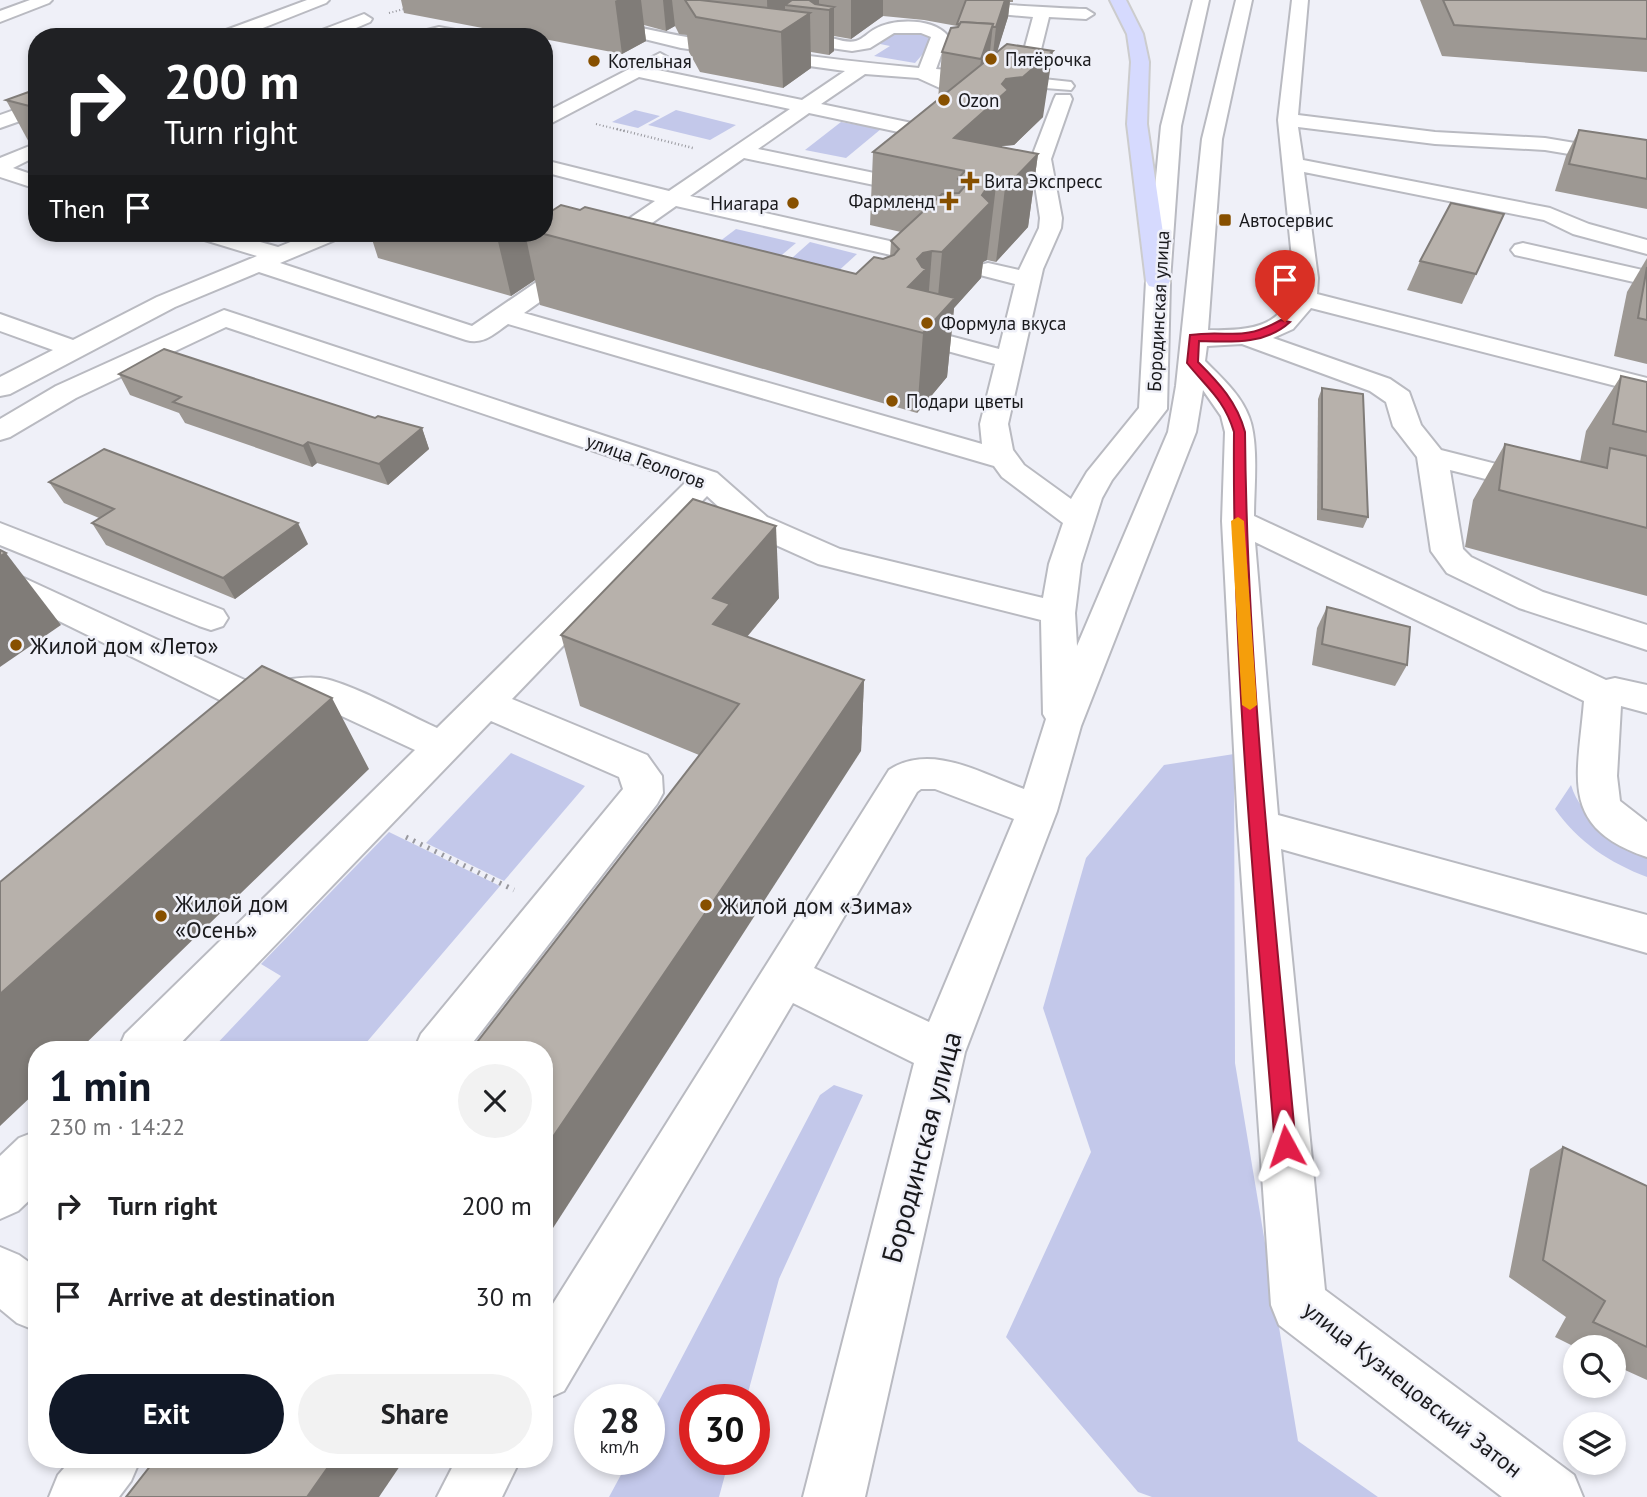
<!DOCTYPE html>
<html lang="en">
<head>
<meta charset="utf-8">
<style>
	:root { --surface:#fff; --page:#f2f2f2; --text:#202124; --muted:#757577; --accent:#111827 }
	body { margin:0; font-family:"PT Sans",sans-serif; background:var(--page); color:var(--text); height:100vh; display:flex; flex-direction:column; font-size:26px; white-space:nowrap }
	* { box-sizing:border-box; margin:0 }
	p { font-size:23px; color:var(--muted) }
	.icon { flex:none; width:38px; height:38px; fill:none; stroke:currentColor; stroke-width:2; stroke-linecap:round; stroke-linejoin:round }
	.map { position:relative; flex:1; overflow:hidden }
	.sheet { position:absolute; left:28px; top:1041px; width:525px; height:427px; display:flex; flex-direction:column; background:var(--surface); border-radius:28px; box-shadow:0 4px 10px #0003 }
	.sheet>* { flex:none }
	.banner { position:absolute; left:28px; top:28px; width:525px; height:214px; border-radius:28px; box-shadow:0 4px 10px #0003; background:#202124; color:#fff; overflow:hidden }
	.buttons { position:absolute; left:1563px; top:1335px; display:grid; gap:14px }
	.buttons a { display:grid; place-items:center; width:63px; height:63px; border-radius:50%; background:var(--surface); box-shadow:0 4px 10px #0003; font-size:35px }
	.speed { position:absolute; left:574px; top:1384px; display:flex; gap:14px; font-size:35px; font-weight:700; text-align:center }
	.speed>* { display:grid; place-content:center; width:91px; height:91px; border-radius:50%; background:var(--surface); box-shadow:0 4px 10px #0003; line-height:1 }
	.speed small { font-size:18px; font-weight:400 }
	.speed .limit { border:10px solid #d22; background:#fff; color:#111 }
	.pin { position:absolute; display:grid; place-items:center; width:60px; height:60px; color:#fff; margin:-72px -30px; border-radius:50% 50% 50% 0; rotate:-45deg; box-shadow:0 0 7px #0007 }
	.pin .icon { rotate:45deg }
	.me { position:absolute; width:77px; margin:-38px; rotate:355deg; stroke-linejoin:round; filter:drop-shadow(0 0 5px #0008) }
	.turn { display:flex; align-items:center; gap:24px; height:147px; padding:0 21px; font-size:32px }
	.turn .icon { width:91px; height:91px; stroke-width:2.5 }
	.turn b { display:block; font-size:49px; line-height:60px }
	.then { display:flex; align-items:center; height:66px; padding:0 21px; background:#0003; gap:14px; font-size:26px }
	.round { display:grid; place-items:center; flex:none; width:74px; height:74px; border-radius:37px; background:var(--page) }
	.headline { display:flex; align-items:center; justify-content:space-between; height:119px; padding:0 21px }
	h1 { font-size:42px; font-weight:800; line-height:52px; color:var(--accent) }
	.primary-button { display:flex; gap:14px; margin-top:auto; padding:14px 21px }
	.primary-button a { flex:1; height:80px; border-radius:42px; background:var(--accent); color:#fff; font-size:28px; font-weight:800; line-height:80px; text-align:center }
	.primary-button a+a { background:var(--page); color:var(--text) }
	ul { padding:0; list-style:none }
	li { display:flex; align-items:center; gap:21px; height:91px; padding:0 21px }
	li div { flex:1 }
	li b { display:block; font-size:26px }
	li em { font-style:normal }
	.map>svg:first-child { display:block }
	.green { fill:#c3c8ea }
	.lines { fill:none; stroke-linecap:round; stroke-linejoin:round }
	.minor-casing { stroke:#b9bac1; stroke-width:4 }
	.major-casing { stroke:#cccccd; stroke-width:4 }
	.path-far2 { stroke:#98989e; stroke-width:2; stroke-dasharray:1 2.5; stroke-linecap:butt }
	.path-far1 { stroke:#98989e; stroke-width:2.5; stroke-dasharray:1 2.5; stroke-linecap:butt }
	.path { stroke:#98989e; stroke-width:5; stroke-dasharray:2 6; stroke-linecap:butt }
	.minor { fill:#fff; fill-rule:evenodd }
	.major { fill:#d6dafe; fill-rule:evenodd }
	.wall { fill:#9d9893 }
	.shaded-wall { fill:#807c78 }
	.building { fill:#b7b1ab; stroke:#807c78; stroke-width:2 }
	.route { fill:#e11d48; stroke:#92132f; stroke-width:2 }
	.slow { fill:#f59e0b }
	.poi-dot { fill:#875000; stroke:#eff0f8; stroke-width:2.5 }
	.labels { text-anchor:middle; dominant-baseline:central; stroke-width:5; stroke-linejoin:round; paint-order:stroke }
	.far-poi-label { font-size:19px; fill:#19191c; stroke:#eff0f8; text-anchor:start }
	.far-street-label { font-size:19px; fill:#19191c; stroke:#eff0f8 }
	.poi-label { font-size:23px; fill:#19191c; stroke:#eff0f8; text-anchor:start }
	.street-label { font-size:23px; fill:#19191c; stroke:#eff0f8 }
	.near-street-label { font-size:28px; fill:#19191c; stroke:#eff0f8 }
</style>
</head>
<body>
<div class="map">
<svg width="1647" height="1497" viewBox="0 0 1647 1497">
	<rect width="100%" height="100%" fill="#eff0f8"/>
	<g class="green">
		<polygon points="901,30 922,33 934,41 915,63 874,56 890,46 875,43 880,38"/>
		<polygon points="635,110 660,116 638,128 612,122"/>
		<polygon points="676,110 736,125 710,140 648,125"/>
		<polygon points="841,122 881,129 846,158 805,150"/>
		<polygon points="736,229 796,243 757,276 695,260"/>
		<polygon points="810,242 857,254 812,295 764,283"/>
		<polygon points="511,753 585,786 504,881 426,843"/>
		<polygon points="1234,754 1235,1063 1298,1441 1378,1497 1152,1497 1138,1492 1006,1337 1091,1152 1043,1008 1086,858 1164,765"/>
		<path d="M1571,785C1582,821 1616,835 1647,853V877C1610,863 1578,842 1555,809Z"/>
		<polygon points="389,832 500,886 360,1050 211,1050 281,976 261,964"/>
		<polygon points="834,1085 863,1095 779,1279 746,1400 695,1400 695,1460 729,1460 719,1497 609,1497 629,1460 649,1460 649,1420 820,1095"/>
	</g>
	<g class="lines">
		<defs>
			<g id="minor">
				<polygon points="30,0 52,0 49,3 0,22 0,11"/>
				<polygon points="307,0 329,0 326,3 240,37 216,37 218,33"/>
				<path d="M894,0C958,0 1022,7 1086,9L1094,14L1086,19L1049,17L1034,78L1071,82L1074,86L1071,90L953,81L952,88H940L918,78L865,74L821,104L931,127L938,129L945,136L942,140L896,182L879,186L744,158L690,196L916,247L920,252C909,266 894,285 876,280L872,275L891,255L676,206L524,313L982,444L980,424L995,364L918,343L914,338L918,333L927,330L999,349L1015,284L980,275L976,270L980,265L988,263L1019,270L1039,228L1040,218L1031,159L1054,99L1056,95H1070L1072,99L1051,159L1062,218L1061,228L1043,269L1008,424L1013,450L1024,465L1071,499L1087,472L1139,408L1146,281L1161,126L1193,0H1209L1181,126L1170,281L1167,409L1112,480L1102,498L1081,564L1075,613L1077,646L1168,432L1176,386L1202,139L1236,0H1252L1222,139L1208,330C1251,331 1288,328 1294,278L1278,120L1292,0H1308L1298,115L1435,132L1545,138L1647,155V167L1545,150L1435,144L1298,127L1303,160L1550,208L1589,224L1647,240V254L1573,234L1544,220L1304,172L1318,278L1317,294L1647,378V394L1311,308L1293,329L1273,338L1390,379L1409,392L1421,425L1441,450L1552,478L1556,484L1552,490L1541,493L1450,470L1463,549L1471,557L1543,592L1647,625V650L1519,608L1447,573L1431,551L1417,457L1393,426L1386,402L1370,391L1242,344L1207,346L1205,361C1222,378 1241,395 1249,417C1259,443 1254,488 1254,516L1606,680L1615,678L1647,685V713L1621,706L1617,776L1620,801L1647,822V857C1558,827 1578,777 1584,701L1255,542L1278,815L1647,915V953L1281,849L1325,1290L1574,1475L1583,1497H1502L1279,1325L1271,1305L1238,826L1222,521L1225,432L1221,416L1203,390L1196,432L1081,726L1057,811L965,1052L865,1497H803L914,1063L793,1003L564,1391L544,1400V1318L889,770C931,742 982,774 1024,789L1046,719L1043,714L1041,620L818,564L745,531L707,496L512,699L647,755L662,776L663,793L657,804L467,1050H414L421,1034L623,789L619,777L491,721L174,1050H118L125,1034L415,750L318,705L294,703L259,711L230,705L0,592V567L249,682C273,685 295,675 320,678C349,682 408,715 437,728L686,482L226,327L76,398L10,437L0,440V419L56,386L224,310L717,473L767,517L840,549L1043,598L1049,564L1063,523L1002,477L994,466L508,324C494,334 483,345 466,340L259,272L175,307L10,394L0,396V377L53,350L0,331V314L73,340L157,297L257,256L198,238L195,233H229L278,247L313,233H343L340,238L280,263L472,326L655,201L544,172V160L669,191L790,109L639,77L544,127V113L660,53L669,58L653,69L802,100L845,71L681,48L587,25L585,22L587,19L593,17C700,43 809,58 919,68L931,37L921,33H894L870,48L852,51L817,46L809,41C820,29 841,45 856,41C863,39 869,32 875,29C894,18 934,18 948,36L936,69L1017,76L1033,17L902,5ZM809,113L922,137L879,174L758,149ZM921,789H935L1014,819L929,1022L814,968L917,792Z"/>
				<polygon points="364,14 372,19 370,22 335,37 312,37 314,33"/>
				<polygon points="439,27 472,33 474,37 413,37 415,33"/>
				<polygon points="37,102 37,115 0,128 0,115"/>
				<polygon points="37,143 37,156 13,168 37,176 37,189 0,177 0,158"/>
				<polygon points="1523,243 1647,271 1647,285 1515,255 1511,250 1515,245"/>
				<polygon points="0,523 223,610 228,618 223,626 211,630 199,626 0,545"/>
				<polygon points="37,1131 37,1193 18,1211 0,1219 0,1156 19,1138"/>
				<polygon points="0,1247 19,1255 37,1268 37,1331 17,1323 0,1309"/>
				<polygon points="71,1460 140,1460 131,1481 119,1497 49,1497 58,1475"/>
				<polygon points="456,1460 520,1460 502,1497 437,1497"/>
			</g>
			<polygon id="major" points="1110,0 1126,0 1143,34 1149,62 1147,124 1170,281 1167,286 1158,288 1149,286 1146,281 1127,124 1131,62 1127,34"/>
		</defs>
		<use href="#minor" class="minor-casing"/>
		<use href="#major" class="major-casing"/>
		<g class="path-far2">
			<polyline points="389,13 408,8"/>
			<polyline points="596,124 624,131"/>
		</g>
		<polyline class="path-far1" points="617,129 693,148"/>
		<polyline class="path" points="406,837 514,890"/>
		<use href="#minor" class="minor"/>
		<use href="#major" class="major"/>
	</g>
	<g class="wall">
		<polygon points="401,0 1013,0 1013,2 1010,2 1008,17 997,51 1043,117 1014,145 1002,146 1001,147 1038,154 1028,227 996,262 987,260 983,262 981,278 954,308 947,377 917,413 540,305 535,280 511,296 378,258 370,233 544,233 856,274 883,259 890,257 891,241 901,232 870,225 873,152 938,99 942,52 957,26 924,20 883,16 851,39 834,36 834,51 829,55 811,52 811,68 783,88 700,72 689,52 687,35 679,34 675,26 666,31 644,25 646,41 622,54 544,39 544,37 530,37 404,13"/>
		<polygon points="1420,0 1647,0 1647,72 1442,56"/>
		<polygon points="37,89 37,157 6,100"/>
		<polygon points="1579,130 1647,140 1647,209 1555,191 1566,156"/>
		<polygon points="1647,258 1647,364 1614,356 1627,292"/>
		<polygon points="1420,261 1476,274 1462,304 1407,290"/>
		<polygon points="119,374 375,418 422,428 429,449 388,485 317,463 312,467 185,423 179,413 130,395"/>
		<polygon points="1621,376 1647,382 1647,596 1465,547 1473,500 1505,444 1580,462 1586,431"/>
		<polygon points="1322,388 1368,517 1363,528 1317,520 1318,399"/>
		<polygon points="49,482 308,544 235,599 106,545 92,523 99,518 64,503"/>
		<polygon points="779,598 747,637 864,680 861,751 699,755 580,706 561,635"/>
		<polygon points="1327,607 1407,665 1395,686 1312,665 1317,628"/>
		<polygon points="1563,1147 1647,1186 1647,1380 1614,1365 1614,1348 1577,1348 1555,1337 1566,1317 1509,1277 1530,1169"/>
	</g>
	<g class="shaded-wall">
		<polygon points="617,0 641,0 646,41 622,54 615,1"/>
		<polygon points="663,0 672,0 675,26 666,31"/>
		<polygon points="767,0 798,0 785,5 785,27 768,30"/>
		<polygon points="806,0 819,0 819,9"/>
		<polygon points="851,0 883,0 883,16 851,39"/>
		<polygon points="1005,0 1010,0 1008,17 991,72 996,27"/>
		<polygon points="834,7 834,51 829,55 829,10"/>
		<polygon points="810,13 811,68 783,88 781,32"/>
		<polygon points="993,24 986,88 1002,84 1006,79 1053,51 1043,117 1014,145 1002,146 1000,159 965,171 954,138 975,120 981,59"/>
		<polygon points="1038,154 1028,227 996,262 1005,188"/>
		<polygon points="996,186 987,260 983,262 981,278 954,308 947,377 917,413 923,333 936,319 942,252 986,189"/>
		<polygon points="496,233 525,233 535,280 511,296"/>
		<polygon points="932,251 926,328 908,287 917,259 923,253"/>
		<polygon points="422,428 429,449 388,485 379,464"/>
		<polygon points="308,442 317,463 312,467 303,446"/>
		<polygon points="298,523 308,544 235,599 223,578"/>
		<polygon points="776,526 779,598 734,652 713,624 713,598"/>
		<polygon points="6,553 61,625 0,667 0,556"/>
		<polygon points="864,680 861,751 544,1242 544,1150"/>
		<polygon points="332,698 369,769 79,1050 37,1050 37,1091 0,1126 0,994"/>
		<polygon points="333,1460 404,1460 379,1497 307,1497"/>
	</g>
	<g class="building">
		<polygon points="685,0 700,0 810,13 781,32 696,17"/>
		<polygon points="792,0 809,0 815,4 834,7 829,10 785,5"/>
		<polygon points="966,0 1005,0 996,27 992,27 993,24 961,22 960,24 957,24"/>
		<polygon points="1443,0 1647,0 1647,39 1454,25"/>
		<polygon points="961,22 993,24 981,59 942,52 951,28 958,27"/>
		<polygon points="1007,44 1053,51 1023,77 1006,79 1002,84 1008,90 954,138 1038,154 1005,188 996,186 986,189 982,195 990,203 942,252 932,251 923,253 917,259 922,267 926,269 908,287 955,298 923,333 540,233 544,233 544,216 561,205 580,210 585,207 856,274 874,257 883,259 894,255 899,249 891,241 942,194 959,193 965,186 958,179 965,171 873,152"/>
		<polygon points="37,89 37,108 6,100"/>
		<polygon points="1579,130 1647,140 1647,179 1569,164"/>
		<polygon points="1451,203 1504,214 1476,274 1420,261"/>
		<polygon points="1647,267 1647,320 1638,318"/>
		<polygon points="164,349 375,418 378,416 422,428 379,464 308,442 303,446 173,402 181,397 119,374"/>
		<polygon points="1621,376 1647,382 1647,432 1613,424"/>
		<polygon points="1322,388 1363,394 1368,517 1322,509"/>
		<polygon points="1505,444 1607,468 1610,448 1647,456 1647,528 1499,490"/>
		<polygon points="104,449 298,523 223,578 92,523 114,509 49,482"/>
		<polygon points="693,499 776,526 713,598 730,604 713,624 864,680 544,1150 544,1050 471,1050 739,704 561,635"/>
		<polygon points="0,550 6,553 0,556"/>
		<polygon points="1327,607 1410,627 1407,665 1322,644"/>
		<polygon points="262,666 332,698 0,994 0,882"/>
		<polygon points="1563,1147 1647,1186 1647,1347 1593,1322 1605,1301 1543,1260"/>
		<polygon points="155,1460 333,1460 307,1497 126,1497"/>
	</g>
	<path class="route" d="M1281,320L1290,322C1265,345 1231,342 1199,341L1198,362C1219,383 1237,402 1245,432C1247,671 1274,908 1296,1146L1293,1153L1286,1156L1278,1153L1275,1146C1256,908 1232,670 1234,432C1224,399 1207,388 1187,363L1190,335C1231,329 1239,343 1281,320Z"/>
	<polygon class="slow" points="1238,517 1244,521 1257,705 1250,710 1242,705 1231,521"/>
	<g class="poi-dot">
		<circle cx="991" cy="59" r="7"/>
		<circle cx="594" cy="61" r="7"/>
		<circle cx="944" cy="100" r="7"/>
		<path d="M966.5 170.5h7v7h7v7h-7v7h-7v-7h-7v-7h7z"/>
		<path d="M945.5 190.5h7v7h7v7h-7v7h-7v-7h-7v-7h7z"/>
		<circle cx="793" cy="203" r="7"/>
		<rect x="1218" y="213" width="14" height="14" rx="3.5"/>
		<circle cx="927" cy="323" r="7"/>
		<circle cx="892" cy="401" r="7"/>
		<circle cx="16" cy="645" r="7"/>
		<circle cx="706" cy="905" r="7"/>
		<circle cx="161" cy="916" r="7"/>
	</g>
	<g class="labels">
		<g class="far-poi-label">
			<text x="1005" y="59">Пятёрочка</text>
			<text x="608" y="61">Котельная</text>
			<text x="958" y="100">Ozon</text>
			<text x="984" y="181">Вита Экспресс</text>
			<text x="935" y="201" text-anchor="end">Фармленд</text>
			<text x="779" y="203" text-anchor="end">Ниагара</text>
			<text x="1239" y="220">Автосервис</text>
			<text x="941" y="323">Формула вкуса</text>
			<text x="906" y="401">Подари цветы</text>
		</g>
		<g class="far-street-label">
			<text transform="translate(1158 311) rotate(-87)">Бородинская улица</text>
			<text transform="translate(646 461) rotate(20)">улица Геологов</text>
		</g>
		<g class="poi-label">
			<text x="30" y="645">Жилой дом «Лето»</text>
			<text x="175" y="903">Жилой дом<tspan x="175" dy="26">«Осень»</tspan></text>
			<text x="720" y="905">Жилой дом «Зима»</text>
		</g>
		<g class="street-label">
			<text transform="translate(1413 1389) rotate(38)">улица Кузнецовский Затон</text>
		</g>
		<g class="near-street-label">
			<text transform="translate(921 1147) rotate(-75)">Бородинская улица</text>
		</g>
	</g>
</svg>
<div class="buttons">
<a><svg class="icon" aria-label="search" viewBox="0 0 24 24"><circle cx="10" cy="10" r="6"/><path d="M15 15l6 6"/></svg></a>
<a><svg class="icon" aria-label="layers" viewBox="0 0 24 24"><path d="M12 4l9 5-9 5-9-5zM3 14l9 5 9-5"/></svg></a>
</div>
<div class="speed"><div>28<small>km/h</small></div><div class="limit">30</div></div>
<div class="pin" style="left:1285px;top:322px;background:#d93025"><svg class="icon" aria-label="arrive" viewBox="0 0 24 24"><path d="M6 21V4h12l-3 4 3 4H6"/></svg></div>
<svg class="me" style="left:1286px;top:1146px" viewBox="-20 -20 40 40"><path d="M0-17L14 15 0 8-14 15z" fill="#e11d48" stroke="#fff" stroke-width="4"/></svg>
<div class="banner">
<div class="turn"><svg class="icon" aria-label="right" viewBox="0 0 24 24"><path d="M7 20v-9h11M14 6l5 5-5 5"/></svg><div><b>200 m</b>Turn right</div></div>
<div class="then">Then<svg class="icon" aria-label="arrive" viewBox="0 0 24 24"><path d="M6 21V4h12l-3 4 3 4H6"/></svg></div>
</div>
<section class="sheet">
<div class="headline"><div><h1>1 min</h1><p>230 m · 14:22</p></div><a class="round"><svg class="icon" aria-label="close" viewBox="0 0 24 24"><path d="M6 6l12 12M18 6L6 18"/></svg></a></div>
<ul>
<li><svg class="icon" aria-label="right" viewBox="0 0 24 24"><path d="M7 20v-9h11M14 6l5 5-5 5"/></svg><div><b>Turn right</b></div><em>200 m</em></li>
<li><svg class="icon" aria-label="arrive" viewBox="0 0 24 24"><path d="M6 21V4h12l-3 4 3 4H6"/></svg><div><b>Arrive at destination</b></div><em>30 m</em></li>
</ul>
<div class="primary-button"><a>Exit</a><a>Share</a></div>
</section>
</div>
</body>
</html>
